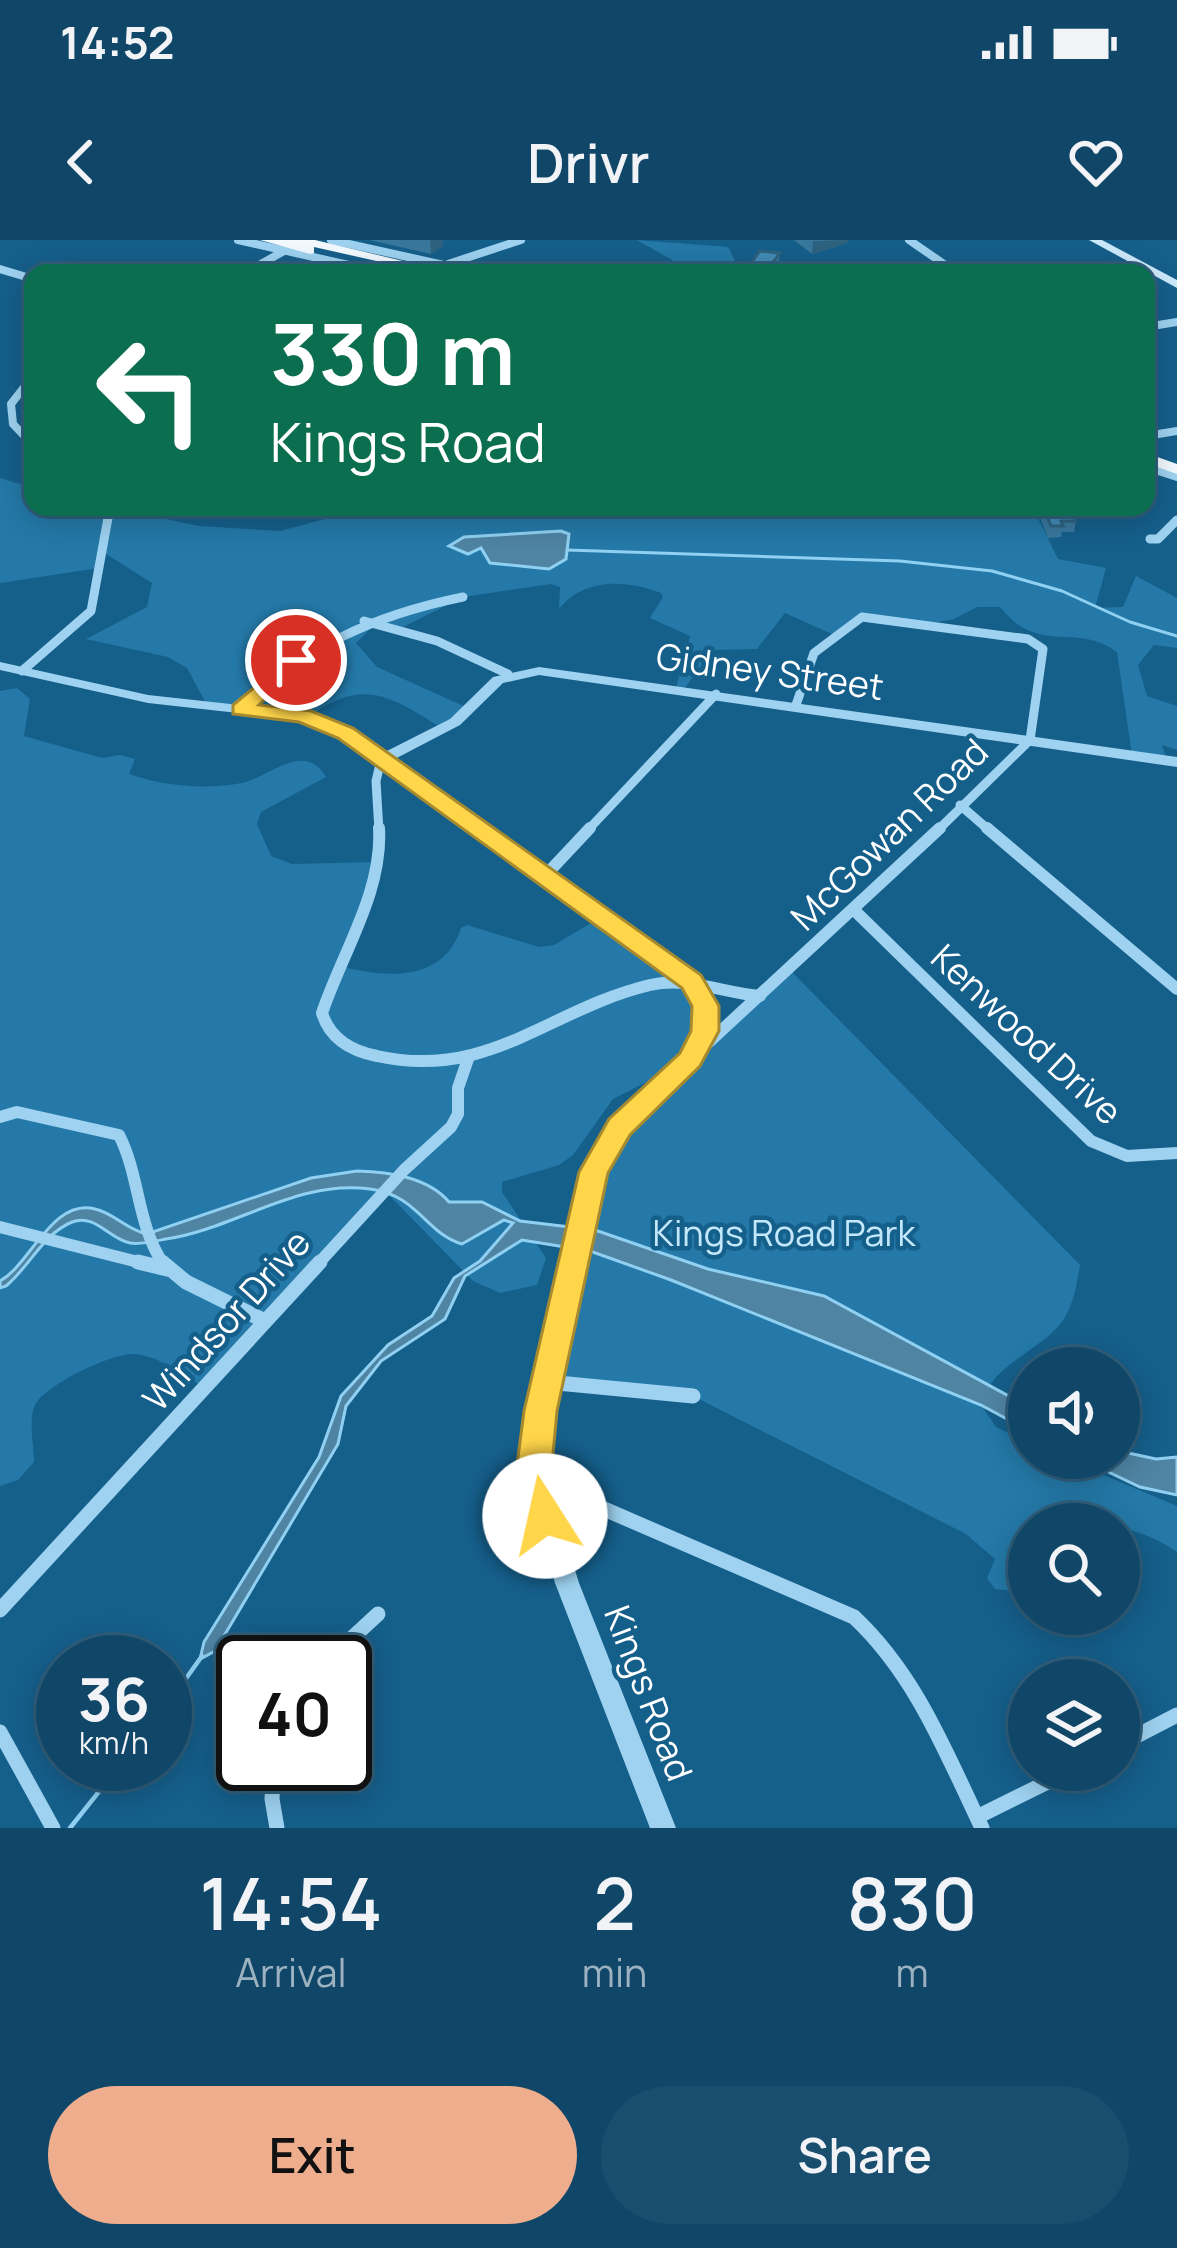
<!DOCTYPE html>
<html lang="en">
<head>
<meta charset="utf-8">
<style>
	:root { --surface:#104768; --page:#194e6e; --text:#f1f3f6; --muted:#9cb2c0; --line:#305f7c; --accent:#eead8d }
	body { margin:0; font-family:Manrope,sans-serif; background:var(--page); color:var(--text); height:100vh; display:flex; flex-direction:column; font-size:45px; white-space:nowrap }
	* { box-sizing:border-box; margin:0 }
	p { font-size:39px; color:var(--muted) }
	.icon { flex:none; width:66px; height:66px; fill:none; stroke:currentColor; stroke-width:2; stroke-linecap:round; stroke-linejoin:round }
	.map { position:relative; height:1588px; overflow:hidden }
	.details { display:flex; flex-direction:column; background:var(--surface); flex:1 }
	.details>* { flex:none }
	.guide { position:absolute; left:24px; top:24px; width:1131px; height:252px; border-radius:24px; box-shadow:0 6px 30px #0003,0 0 0 3px var(--line); background:#0b6e4f; color:#fff; overflow:hidden }
	.buttons { position:absolute; left:1008px; top:1107px; display:grid; gap:24px }
	.buttons a { display:grid; place-items:center; width:132px; height:132px; border-radius:50%; background:var(--surface); box-shadow:0 6px 30px #0003,0 0 0 3px var(--line); font-size:60px }
	.speed { position:absolute; left:36px; top:1395px; display:flex; gap:24px; font-size:60px; font-weight:700; text-align:center }
	.speed>* { display:grid; place-content:center; width:156px; height:156px; border-radius:50%; background:var(--surface); box-shadow:0 6px 30px #0003,0 0 0 3px var(--line); line-height:1 }
	.speed small { font-size:30px; font-weight:400 }
	.speed .limit { border:6px solid #111; border-radius:18px; background:#fff; color:#111 }
	.pin { position:absolute; display:grid; place-items:center; width:102px; height:102px; color:#fff; margin:-51px; border:6px solid #fff; border-radius:50%; box-shadow:0 3px 12px #0007 }
	.me { position:absolute; width:132px; margin:-66px; rotate:350deg; stroke-linejoin:round; filter:drop-shadow(0 0 9px #0008) }
	.turn { display:flex; align-items:center; gap:42px; height:252px; padding:0 48px; font-size:54px }
	.turn .icon { width:156px; height:156px; stroke-width:2.5 }
	.turn b { display:block; font-size:84px; line-height:102px }
	.eta { display:flex; justify-content:space-evenly; align-items:center; height:204px; text-align:center }
	.eta b { font-size:72px; font-weight:600; line-height:84px }
	.cta { display:flex; gap:24px; margin-top:auto; padding:24px 48px }
	.cta a { flex:1; height:138px; border-radius:72px; background:var(--accent); color:#111; font-size:48px; font-weight:600; line-height:138px; text-align:center }
	.cta a+a { background:var(--page); color:var(--text) }
	.status { display:flex; justify-content:space-between; align-items:center; height:84px; padding:0 60px; background:var(--surface); direction:ltr }
	.status svg { height:33px; fill:currentColor }
	header { display:flex; justify-content:space-between; align-items:center; height:156px; padding:0 48px; background:var(--surface); font-size:54px; font-weight:600 }
	.map>svg:first-child { display:block }
	.green { fill:#2479a8 }
	.water { fill:#4f84a3; stroke:#90d0f2; stroke-width:3 }
	.lines { fill:none; stroke-linecap:round; stroke-linejoin:round }
	.stream-far1 { stroke:#90d0f2; stroke-width:3 }
	.stream { stroke:#90d0f2; stroke-width:4.5 }
	.minor-far3 { stroke:#9ed2f0; stroke-width:8 }
	.minor-far2 { stroke:#9ed2f0; stroke-width:9 }
	.minor-far1 { stroke:#9ed2f0; stroke-width:12 }
	.minor { stroke:#9ed2f0; stroke-width:15 }
	.tertiary { fill:#9ed2f0; fill-rule:evenodd }
	.secondary { fill:#cce9fb; fill-rule:evenodd }
	.trunk { fill:#f2faff; fill-rule:evenodd }
	.wall { fill:#39789d }
	.shaded-wall { fill:#2e627f }
	.building { fill:#428cb6; stroke:#2e627f; stroke-width:3 }
	.route { fill:#ffd54a; stroke:#a68a30; stroke-width:3 }
	.labels { text-anchor:middle; dominant-baseline:central; stroke-width:9; stroke-linejoin:round; paint-order:stroke }
	.street-label { font-size:36px; fill:#fff; stroke:#155f8b }
	.park-label { font-size:36px; fill:#c4e8fb; stroke:#155f8b }
</style>
</head>
<body>
<div class="status"><b>14:52</b><svg viewBox="0 0 49 12"><path d="M0 12V9h3v3zM5 12V6h3v6zM10 12V3h3v9zM15 12V0h3v12zM26 1h20v11H26zM47 4h2v5h-2z"/></svg></div>
<header><svg class="icon" aria-label="back" viewBox="0 0 24 24"><path d="M15 5l-7 7 7 7"/></svg>Drivr<svg class="icon" aria-label="heart" viewBox="0 0 24 24"><path d="M12 20l-8-8c-3-5 5-10 8-4 3-6 11-1 8 4z"/></svg></header>
<div class="map">
<svg width="1177" height="1588" viewBox="0 0 1177 1588">
	<rect width="100%" height="100%" fill="#155f8b"/>
	<g class="green">
		<polygon points="637,0 728,7 736,23 752,33 673,33 679,24"/>
		<path d="M0,238L33,248V267H110L199,286L280,291L370,267H835C862,274 879,280 904,267H1039L1037,276L1058,319L1106,328L1095,368L1123,367L1136,336L1177,358V408L1154,405L1138,425L1147,456L1177,466V510L1162,505L1167,520L1132,515L1117,412C1074,381 1040,417 1000,367H977L954,379L928,384L870,376L834,395L785,373L757,409L713,410L684,449L676,448L690,396L650,378L663,357L661,353C626,339 583,338 559,369L560,347L551,344L463,357L399,389L376,383L356,403L377,427L470,469L443,489C392,457 363,436 309,477L208,467L187,428L168,417L86,399L147,367L152,343L103,312L99,328L0,343Z"/>
		<path d="M17,448L30,459L24,496L102,518L120,515L135,519L129,534C163,546 205,550 242,543C270,537 304,500 326,537L261,572L257,584L271,616L292,624L377,622L339,726C386,738 443,743 461,688L467,685L539,707L554,705L601,677L692,742L699,806L790,730L1080,1025C1077,1043 1073,1067 1062,1082C1038,1113 991,1124 981,1165L996,1187L1029,1203V1218H1063L1177,1266V1312C1130,1279 1084,1284 1029,1284V1367L1013,1351L995,1349L987,1338L995,1319L966,1294L693,1156L547,1142L599,917L686,822L613,859L573,915L559,925L502,942V952L546,1018L537,1045L500,1053L473,1041L383,949L204,1148C184,1134 161,1117 135,1114C113,1112 45,1145 35,1165C28,1180 34,1206 34,1222L18,1240L0,1246V451Z"/>
	</g>
	<g class="water">
		<polygon points="561,291 569,294 566,319 549,329 490,323 481,308 468,314 449,306 464,297"/>
		<path d="M357,931C389,932 428,937 449,962H482L520,981L595,990L708,1029L824,1056L1029,1167V1191L981,1165L671,1040L590,1011L522,1000L465,1036L445,1079L381,1121L346,1166L338,1204L215,1411L200,1419L204,1402L319,1217L341,1156L388,1105L432,1076L454,1038L480,1021L513,983L504,980L462,1004C425,993 418,955 370,949C297,939 235,989 166,999C156,1001 140,1005 130,1003C109,999 95,973 72,982C43,994 29,1027 6,1046L0,1048V1041C30,1025 52,958 95,969C114,973 127,990 147,994L311,938Z"/>
		<polygon points="1119,1211 1156,1219 1177,1217 1177,1255 1140,1247 1079,1218 1119,1218"/>
	</g>
	<g class="lines">
		<polyline class="stream-far1" points="567,310 900,321 992,331 1062,351 1130,382 1177,396"/>
		<g class="stream">
			<polyline points="165,1468 202,1416"/>
			<polyline points="70,1588 121,1524"/>
		</g>
		<g class="minor-far3">
			<polyline points="238,0 384,33"/>
			<polyline points="331,0 480,33"/>
			<polyline points="909,0 957,33"/>
			<polyline points="448,24 521,0"/>
			<polyline points="0,29 33,39"/>
			<polyline points="245,33 284,11"/>
			<polyline points="1146,87 1177,82"/>
			<polyline points="33,136 11,164 13,184 33,205"/>
			<polyline points="1146,196 1177,191"/>
			<polyline points="1146,227 1177,237"/>
		</g>
		<g class="minor-far2">
			<polyline points="1150,299 1158,299 1177,280"/>
			<polyline points="364,381 437,401 508,434"/>
			<polyline points="22,431 91,371 110,267"/>
			<polyline points="796,465 814,413 862,377 1028,399 1043,409 1030,500 937,591"/>
			<path d="M241,470C305,406 375,375 463,357"/>
			<polyline points="960,565 990,591"/>
			<polyline points="379,591 376,541 381,520"/>
			<polyline points="587,591 716,454"/>
		</g>
		<g class="minor-far1">
			<path d="M379,588C383,652 342,713 322,773C330,799 351,811 377,816C489,841 549,769 650,745C686,736 724,753 760,756"/>
			<polyline points="987,588 1177,749"/>
			<polyline points="544,637 590,588"/>
			<polyline points="855,671 1091,901 1127,916 1177,913"/>
			<polyline points="696,814 940,588"/>
			<path d="M0,877L17,872L119,895C140,936 137,986 164,1025"/>
			<polyline points="0,987 150,1025"/>
			<polyline points="317,1025 404,930 451,887 458,874 458,848 468,819"/>
		</g>
		<g class="minor">
			<polyline points="138,1022 167,1029"/>
			<polyline points="162,1022 186,1042 265,1081"/>
			<polyline points="547,1142 693,1156"/>
			<path d="M537,1240L854,1377C916,1435 946,1513 982,1588"/>
			<polyline points="0,1370 320,1022"/>
			<polyline points="326,1422 378,1374"/>
			<polyline points="0,1492 53,1588"/>
			<polyline points="1119,1505 1177,1475"/>
			<polyline points="274,1524 272,1559 277,1588"/>
			<polyline points="977,1577 1072,1530"/>
		</g>
		<path class="tertiary" d="M0,422L148,455L304,472L336,482L381,514L450,479L493,437L539,427L1177,517V527L539,435L503,443L460,485L391,521L704,746C742,826 643,858 610,916C589,952 588,1000 580,1040C569,1097 555,1153 546,1211L547,1239L579,1343L676,1588H650L555,1343L525,1239L524,1211L580,942C587,923 594,906 607,891C643,846 712,821 690,753L326,488L302,480L148,463L0,430Z"/>
		<polygon class="secondary" points="1089,0 1102,0 1177,40 1177,48"/>
		<g class="trunk">
			<polygon points="260,0 315,0 453,33 430,33 314,7 314,13 310,14"/>
			<polygon points="1146,213 1177,224 1177,234 1146,223"/>
		</g>
	</g>
	<g class="wall">
		<polygon points="369,0 443,0 443,6 431,14"/>
		<polygon points="794,0 848,0 848,3 812,14"/>
		<polygon points="780,13 779,20 770,32 751,29 751,23"/>
		<polygon points="1039,267 1071,267 1076,281 1074,292 1062,292 1061,297 1048,298 1038,272"/>
	</g>
	<g class="shaded-wall">
		<polygon points="432,0 443,0 443,6 431,14 430,1"/>
		<polygon points="848,0 848,3 812,14 813,1"/>
	</g>
	<g class="building">
		<polygon points="760,11 780,13 771,25 751,23"/>
		<polygon points="621,24 659,33 608,33"/>
		<polygon points="1043,267 1071,267 1076,281 1061,281 1063,286 1051,286"/>
	</g>
	<polygon class="route" points="296,413 306,420 303,424 259,465 311,471 353,488 701,735 719,766 719,791 700,826 630,895 608,933 557,1171 552,1225 562,1276 557,1287 545,1292 532,1287 517,1225 524,1171 579,932 609,879 680,813 691,791 692,766 682,748 338,498 299,482 233,474 233,465"/>
	<g class="labels">
		<g class="street-label">
			<text transform="translate(770 431) rotate(8)">Gidney Street</text>
			<text transform="translate(889 594) rotate(-44)">McGowan Road</text>
			<text transform="translate(1027 794) rotate(43)">Kenwood Drive</text>
			<text transform="translate(226 1080) rotate(-48)">Windsor Drive</text>
			<text transform="translate(649 1453) rotate(69)">Kings Road</text>
		</g>
		<g class="park-label">
			<text x="784" y="992">Kings Road Park</text>
		</g>
	</g>
</svg>
<div class="buttons">
<a><svg class="icon" aria-label="sound" viewBox="0 0 24 24"><path d="M4 9h4l5-4v14l-5-4H4zM17 9q2 3 0 6"/></svg></a>
<a><svg class="icon" aria-label="search" viewBox="0 0 24 24"><circle cx="10" cy="10" r="6"/><path d="M15 15l6 6"/></svg></a>
<a><svg class="icon" aria-label="layers" viewBox="0 0 24 24"><path d="M12 4l9 5-9 5-9-5zM3 14l9 5 9-5"/></svg></a>
</div>
<div class="speed"><div>36<small>km/h</small></div><div class="limit">40</div></div>
<div class="pin" style="left:296px;top:420px;background:#d93025"><svg class="icon" aria-label="arrive" viewBox="0 0 24 24"><path d="M6 21V4h12l-3 4 3 4H6"/></svg></div>
<svg class="me" style="left:545px;top:1276px" viewBox="-20 -20 40 40"><circle r="19" fill="#fff"/><path d="M0-13L10 11 0 6-10 11z" fill="#ffd54a"/></svg>
<div class="guide">
<div class="turn"><svg class="icon" aria-label="left" viewBox="0 0 24 24"><path d="M17 20v-9H6M10 6l-5 5 5 5"/></svg><div><b>330 m</b>Kings Road</div></div>
</div>
</div>
<section class="details">
<div class="eta">
<div><b>14:54</b><p>Arrival</p></div>
<div><b>2</b><p>min</p></div>
<div><b>830</b><p>m</p></div>
</div>
<div class="cta"><a>Exit</a><a>Share</a></div>
</section>
</body>
</html>
